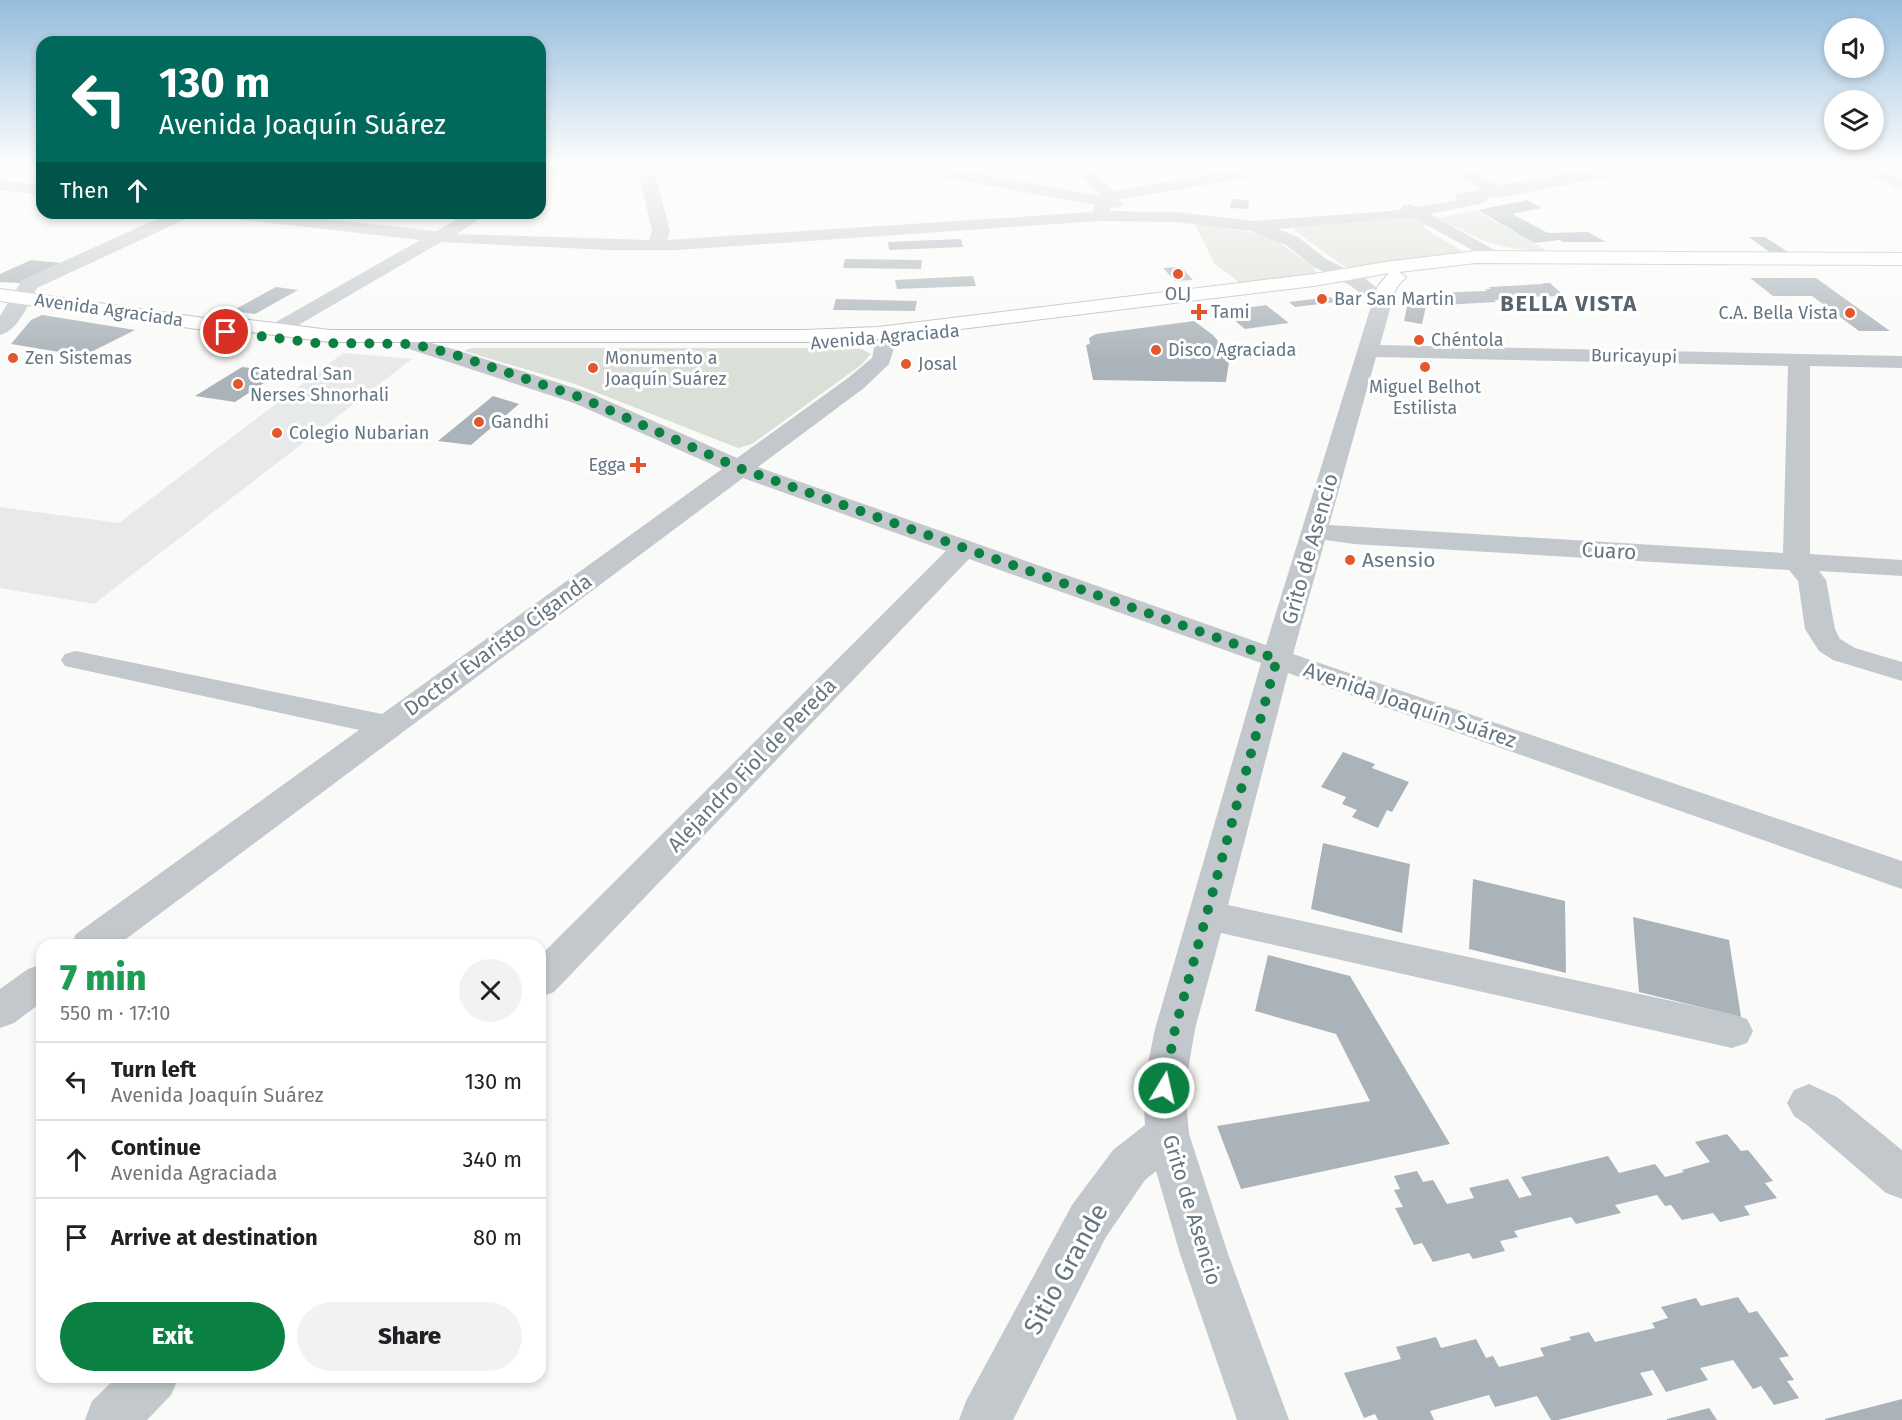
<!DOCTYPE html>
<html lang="en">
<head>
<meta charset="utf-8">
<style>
	:root { --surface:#fff; --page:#f2f2f2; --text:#202124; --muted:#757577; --line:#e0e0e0; --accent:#0b8043 }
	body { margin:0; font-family:"Fira Sans",sans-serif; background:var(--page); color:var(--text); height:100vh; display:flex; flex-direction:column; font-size:22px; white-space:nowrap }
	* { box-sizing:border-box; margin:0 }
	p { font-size:20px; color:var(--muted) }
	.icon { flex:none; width:33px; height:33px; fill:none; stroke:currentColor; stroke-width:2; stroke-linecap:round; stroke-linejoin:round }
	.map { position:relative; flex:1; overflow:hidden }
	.sheet { position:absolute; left:36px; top:939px; width:510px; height:444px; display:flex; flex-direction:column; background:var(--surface); border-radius:18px; box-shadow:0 3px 9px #0003 }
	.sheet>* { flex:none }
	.hud { position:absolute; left:36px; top:36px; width:510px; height:183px; border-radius:18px; box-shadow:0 3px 9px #0003; background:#00695c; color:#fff; overflow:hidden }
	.controls { position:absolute; left:1824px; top:18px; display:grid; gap:12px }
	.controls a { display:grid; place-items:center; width:60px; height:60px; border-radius:50%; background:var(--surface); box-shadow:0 3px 9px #0003; font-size:30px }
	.pin { position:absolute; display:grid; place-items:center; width:51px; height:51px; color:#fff; margin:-26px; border:3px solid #fff; border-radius:50%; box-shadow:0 2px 6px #0007 }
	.me { position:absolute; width:66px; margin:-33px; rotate:9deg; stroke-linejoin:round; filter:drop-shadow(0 0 4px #0008) }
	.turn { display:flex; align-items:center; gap:21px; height:126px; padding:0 24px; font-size:27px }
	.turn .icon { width:78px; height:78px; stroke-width:2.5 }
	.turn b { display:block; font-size:42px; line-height:51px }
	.then { display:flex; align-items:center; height:57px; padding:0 24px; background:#0003; gap:12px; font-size:22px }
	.round { display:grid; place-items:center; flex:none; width:63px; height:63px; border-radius:32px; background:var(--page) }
	.head { display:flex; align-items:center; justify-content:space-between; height:102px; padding:0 24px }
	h1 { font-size:36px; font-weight:800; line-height:45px; color:#1e9e55 }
	.cta { display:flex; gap:12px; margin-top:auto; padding:12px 24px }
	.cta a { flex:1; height:69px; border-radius:36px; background:var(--accent); color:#fff; font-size:24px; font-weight:800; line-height:69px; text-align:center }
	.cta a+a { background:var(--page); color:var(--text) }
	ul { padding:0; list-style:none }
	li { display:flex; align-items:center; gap:18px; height:78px; padding:0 24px; border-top:2px solid var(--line) }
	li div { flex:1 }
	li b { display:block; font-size:22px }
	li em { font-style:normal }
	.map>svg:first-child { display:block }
	.built { fill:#e8e9e9 }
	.green { fill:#dadfd7 }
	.building { fill:#aab3b9 }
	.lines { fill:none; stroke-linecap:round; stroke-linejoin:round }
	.major-casing { stroke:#b5babe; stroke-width:2 }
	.minor { fill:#c3c8cc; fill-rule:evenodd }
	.major { fill:#fff; fill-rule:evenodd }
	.route { stroke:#0b8043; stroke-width:10; stroke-dasharray:0 18 }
	.poi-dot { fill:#e4572e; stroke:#fff; stroke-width:2 }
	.labels { text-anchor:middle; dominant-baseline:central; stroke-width:6; stroke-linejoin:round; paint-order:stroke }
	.far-poi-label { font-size:18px; fill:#657683; stroke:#fff; text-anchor:start }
	.far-street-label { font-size:18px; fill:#657683; stroke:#fff }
	.street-label { font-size:21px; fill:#657683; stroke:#fff }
	.poi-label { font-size:21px; fill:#657683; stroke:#fff; text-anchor:start }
	.far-district-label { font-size:22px; font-weight:bold; letter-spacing:1.5px; fill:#57646e; stroke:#fff }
	.near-street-label { font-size:26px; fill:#657683; stroke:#fff }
</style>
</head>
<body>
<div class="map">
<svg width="1902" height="1420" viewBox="0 0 1902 1420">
	<rect width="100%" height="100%" fill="#fafaf8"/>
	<polygon class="built" points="343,353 412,359 94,604 0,588 0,507 119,523"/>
	<g class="green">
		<path d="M1475,210L1546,250C1497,251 1481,240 1439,218Z"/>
		<polygon points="1412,217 1426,224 1422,227 1464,252 1348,267 1342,265 1294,230 1297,226"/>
		<polygon points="1194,222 1270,236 1314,267 1316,273 1243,285 1214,263"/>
		<polygon points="471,348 846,348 862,349 871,354 861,365 752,444 738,448 575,384 464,351"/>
	</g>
	<g class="building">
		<polygon points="1232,199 1249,200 1248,209 1230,208"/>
		<polygon points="1527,200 1542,208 1512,214 1548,233 1588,232 1606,242 1563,242 1560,240 1534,243 1478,210"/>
		<polygon points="1749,237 1765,237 1788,252 1771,253"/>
		<polygon points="961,239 963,247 889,250 888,242"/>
		<polygon points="845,259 922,260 921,269 843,268"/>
		<polygon points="31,260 61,263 20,283 0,282 0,274"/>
		<polygon points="1181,267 1193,280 1175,281 1163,268"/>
		<polygon points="973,276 976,286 897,289 895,280"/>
		<polygon points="1750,278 1816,278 1890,331 1859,331 1812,296 1773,296"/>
		<polygon points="1542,283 1550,283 1564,296 1525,297 1528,299 1494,300 1496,302 1426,306 1422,324 1404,321 1409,297 1457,292 1487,291 1485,289 1491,289 1489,287 1544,284"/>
		<polygon points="276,287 298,290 255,314 232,311"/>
		<polygon points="1330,297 1337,302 1295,307 1289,302"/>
		<polygon points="836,299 917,301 915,311 833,310"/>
		<polygon points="1266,305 1289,323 1245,329 1223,311"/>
		<polygon points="42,315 55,317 135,330 83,356 11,344 31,320"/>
		<polygon points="1194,321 1213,335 1230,355 1226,382 1093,380 1086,345 1090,344 1089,338 1096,334"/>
		<polygon points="242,367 281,372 235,402 195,396"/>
		<polygon points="493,396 519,404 471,445 438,441"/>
		<polygon points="1343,752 1375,764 1372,768 1409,782 1392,812 1387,810 1378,828 1352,817 1357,810 1342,804 1346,797 1321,787"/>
		<polygon points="1323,843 1410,864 1402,933 1311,909"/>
		<polygon points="1473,879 1565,901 1566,973 1469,949"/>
		<polygon points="1633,917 1729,940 1741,1017 1639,992"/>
		<polygon points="1268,955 1350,976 1450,1144 1241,1189 1217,1126 1370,1101 1336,1034 1255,1011"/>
		<polygon points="1727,1134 1741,1151 1748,1150 1773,1181 1765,1183 1777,1198 1744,1206 1750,1215 1720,1222 1713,1213 1682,1220 1671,1205 1665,1206 1657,1195 1615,1205 1621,1213 1576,1224 1571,1217 1514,1231 1518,1237 1500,1241 1505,1251 1473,1259 1469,1253 1433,1262 1422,1243 1414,1245 1395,1208 1403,1207 1394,1190 1400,1189 1394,1176 1417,1171 1423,1182 1433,1180 1447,1204 1474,1198 1469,1188 1508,1179 1519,1198 1532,1195 1521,1177 1608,1156 1619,1173 1655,1164 1665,1177 1684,1172 1682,1170 1710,1162 1695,1142"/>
		<polygon points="1738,1297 1749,1313 1757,1311 1789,1356 1779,1358 1794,1380 1787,1381 1799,1398 1774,1405 1761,1386 1753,1389 1733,1360 1700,1368 1708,1380 1666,1392 1653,1370 1640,1373 1653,1395 1558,1420 1551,1420 1537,1396 1495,1407 1489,1395 1430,1411 1434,1420 1378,1420 1375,1414 1364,1418 1344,1373 1401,1359 1396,1347 1436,1337 1441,1348 1476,1339 1486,1358 1493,1356 1499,1367 1544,1356 1540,1348 1571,1340 1569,1337 1589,1332 1595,1342 1655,1328 1652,1323 1668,1318 1661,1307 1696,1298 1701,1306"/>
		<polygon points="1902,1399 1902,1420 1825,1420 1825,1419"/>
		<polygon points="1709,1408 1717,1420 1667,1420 1667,1419"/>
	</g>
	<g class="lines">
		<defs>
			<polygon id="major" points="1476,251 1902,253 1902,265 1476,263 1399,272 1406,277 1397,287 1389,306 1375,306 1372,302 1378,286 1389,273 1314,286 878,339 805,342 330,342 241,331 218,332 0,301 0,289 218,320 241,319 330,330 805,330 878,327 1314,274 1385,262"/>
		</defs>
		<use href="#major" class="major-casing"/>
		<g class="minor">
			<polygon points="540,166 552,167 627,166 619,171 540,176"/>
			<path d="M637,166H653L670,231L667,240L1092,212L1095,205L910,171L902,166H936L1101,196L1070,166H1087L1115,191L1257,166H1293L1285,171L1118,200L1123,204L1121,207L1110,208L1109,211L1176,212L1254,221L1391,211L1401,209L1403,205L1409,204L1417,207L1457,200L1455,197L1457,194L1482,189L1439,166H1460L1501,185L1612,166H1647L1639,171L1502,197H1490L1484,203L1430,214L1500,253L1503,257L1500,261L1494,262L1412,217L1278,229L1298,237L1326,259L1365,278L1389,298L1392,302L1380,345L1902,356V368L1810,366V554L1902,560V576L1819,571L1826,580L1835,629L1840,639L1855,648L1902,662V681L1833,660L1819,651L1805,629L1798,581L1789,570L1354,544L1325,540L1293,654L1902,861V889L1288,673L1228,905L1732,1014L1747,1019L1753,1031L1747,1043L1732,1048L1221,933L1195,1029L1185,1088L1189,1134L1228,1254L1289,1420H1237L1180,1254L1156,1171L1145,1180L1106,1237L1013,1420H959L966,1401L1072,1205L1113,1150L1145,1125L1143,1088L1155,1029L1261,663L969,559L554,992L540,997V956L946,551L743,478L118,945H71L76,934L359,730L65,666L61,660L65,654L76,651L382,714L722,469L574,403L406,348L403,344L406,340L413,338L460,351L590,393L737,458L848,378L872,358L874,348L868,333L871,329H885L894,348L889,364L864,388L758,467L1266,645L1372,303L1351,286L1314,267L1286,245L1251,231L1176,222L1100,221L677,250H609L441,242L283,334H269L266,330L269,326L420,240L227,218L219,213H272L436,231L468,213H488L457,234L649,240L652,231ZM1376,357L1788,366L1783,553L1329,525Z"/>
			<polygon points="1852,166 1873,166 1902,179 1902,190 1855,169"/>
			<polygon points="0,180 42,185 42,195 0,190"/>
			<path d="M170,213H192L190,217L37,288C29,303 18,331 0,335V316L22,280Z"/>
			<polygon points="42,964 42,1002 14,1023 0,1028 0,989 28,969"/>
			<polygon points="1809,1084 1837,1097 1902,1150 1902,1199 1886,1193 1807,1125 1794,1116 1787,1103 1794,1090"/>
			<polygon points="117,1377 179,1377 171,1395 147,1420 85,1420 92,1401"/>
		</g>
		<use href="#major" class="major"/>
	</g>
	<linearGradient id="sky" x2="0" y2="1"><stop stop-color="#96bcdc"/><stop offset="0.45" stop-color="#fdfdfc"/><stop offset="1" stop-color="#fdfdfc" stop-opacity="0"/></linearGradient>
	<rect width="1902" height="365" fill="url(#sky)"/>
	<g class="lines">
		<polyline class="route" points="226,332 316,343 413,344 453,354 582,398 739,468 1277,659 1175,1029 1164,1088"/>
	</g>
	<g class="poi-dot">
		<circle cx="1178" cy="274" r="6"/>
		<circle cx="1322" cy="299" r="6"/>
		<path d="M1196 303h6v6h6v6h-6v6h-6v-6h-6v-6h6z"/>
		<circle cx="1850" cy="313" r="6"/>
		<circle cx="1419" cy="340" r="6"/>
		<circle cx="1156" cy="350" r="6"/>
		<circle cx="13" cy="358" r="6"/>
		<circle cx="906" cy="364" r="6"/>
		<circle cx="1425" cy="367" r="6"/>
		<circle cx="593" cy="368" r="6"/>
		<circle cx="238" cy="384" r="6"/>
		<circle cx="479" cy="422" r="6"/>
		<circle cx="277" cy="433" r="6"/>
		<path d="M635 456h6v6h6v6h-6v6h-6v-6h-6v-6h6z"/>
		<circle cx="1350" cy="560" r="6"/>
	</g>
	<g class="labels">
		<g class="far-poi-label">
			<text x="1178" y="294" text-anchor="middle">OLJ</text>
			<text x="1334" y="299">Bar San Martin</text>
			<text x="1211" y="312">Tami</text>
			<text x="1838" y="313" text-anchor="end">C.A. Bella Vista</text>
			<text x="1431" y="340">Chéntola</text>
			<text x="1168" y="350">Disco Agraciada</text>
			<text x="25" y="358">Zen Sistemas</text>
			<text x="605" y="358">Monumento a<tspan x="605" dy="21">Joaquín Suárez</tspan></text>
			<text x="918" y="364">Josal</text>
			<text x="250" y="374">Catedral San<tspan x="250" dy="21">Nerses Shnorhali</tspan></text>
			<text x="1425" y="387" text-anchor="middle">Miguel Belhot<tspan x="1425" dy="21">Estilista</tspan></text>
			<text x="491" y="422">Gandhi</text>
			<text x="289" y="433">Colegio Nubarian</text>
			<text x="626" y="465" text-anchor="end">Egga</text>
		</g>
		<g class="far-street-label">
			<text transform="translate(109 310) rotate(8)">Avenida Agraciada</text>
			<text transform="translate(885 337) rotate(-5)">Avenida Agraciada</text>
			<text transform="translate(1634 356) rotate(1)">Buricayupi</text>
		</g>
		<g class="street-label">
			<text transform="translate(1310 549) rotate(-74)">Grito de Asencio</text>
			<text transform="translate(1609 551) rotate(3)">Cuaro</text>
			<text transform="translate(498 645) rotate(-36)">Doctor Evaristo Ciganda</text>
			<text transform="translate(1410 705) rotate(19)">Avenida Joaquín Suárez</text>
			<text transform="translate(752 765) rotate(-46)">Alejandro Fiol de Pereda</text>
			<text transform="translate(1192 1210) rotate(73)">Grito de Asencio</text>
		</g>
		<g class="poi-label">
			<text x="1362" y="560">Asensio</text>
		</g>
		<g class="far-district-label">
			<text x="1569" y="303">BELLA VISTA</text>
		</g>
		<g class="near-street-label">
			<text transform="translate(1066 1269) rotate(-61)">Sitio Grande</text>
		</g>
	</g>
</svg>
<div class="controls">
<a><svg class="icon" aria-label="sound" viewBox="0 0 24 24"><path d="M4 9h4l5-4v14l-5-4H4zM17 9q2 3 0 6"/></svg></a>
<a><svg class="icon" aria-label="layers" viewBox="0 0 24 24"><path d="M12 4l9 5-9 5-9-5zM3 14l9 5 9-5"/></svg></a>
</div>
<div class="pin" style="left:226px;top:332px;background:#d93025"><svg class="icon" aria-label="arrive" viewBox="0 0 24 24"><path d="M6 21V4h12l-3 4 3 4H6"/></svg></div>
<svg class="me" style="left:1164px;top:1088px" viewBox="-20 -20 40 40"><circle r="17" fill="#0b8043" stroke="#fff" stroke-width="3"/><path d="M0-11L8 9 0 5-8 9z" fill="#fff"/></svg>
<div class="hud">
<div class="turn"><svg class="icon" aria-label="left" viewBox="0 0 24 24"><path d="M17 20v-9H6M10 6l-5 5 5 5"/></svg><div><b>130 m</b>Avenida Joaquín Suárez</div></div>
<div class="then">Then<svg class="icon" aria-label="ahead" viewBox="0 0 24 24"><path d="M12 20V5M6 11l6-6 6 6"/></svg></div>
</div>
<section class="sheet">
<div class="head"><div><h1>7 min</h1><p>550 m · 17:10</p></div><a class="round"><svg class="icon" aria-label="close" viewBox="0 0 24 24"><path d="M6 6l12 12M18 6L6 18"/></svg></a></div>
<ul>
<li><svg class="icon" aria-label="left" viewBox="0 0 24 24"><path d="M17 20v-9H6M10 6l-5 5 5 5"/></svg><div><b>Turn left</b><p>Avenida Joaquín Suárez</p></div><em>130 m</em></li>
<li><svg class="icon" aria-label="ahead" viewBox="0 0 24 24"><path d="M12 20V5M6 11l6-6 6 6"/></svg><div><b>Continue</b><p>Avenida Agraciada</p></div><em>340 m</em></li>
<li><svg class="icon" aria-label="arrive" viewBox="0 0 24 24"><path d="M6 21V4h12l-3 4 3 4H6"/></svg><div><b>Arrive at destination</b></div><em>80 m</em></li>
</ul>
<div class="cta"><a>Exit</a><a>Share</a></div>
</section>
</div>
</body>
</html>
